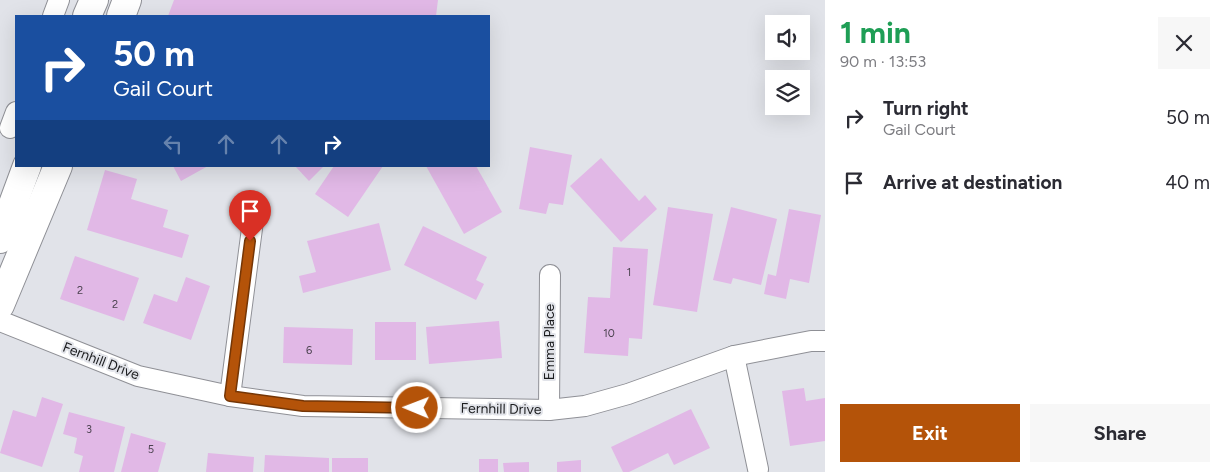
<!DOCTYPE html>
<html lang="en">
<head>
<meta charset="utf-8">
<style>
	:root { --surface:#fff; --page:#f7f7f7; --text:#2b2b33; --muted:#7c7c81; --accent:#b45309 }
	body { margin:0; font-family:Figtree,sans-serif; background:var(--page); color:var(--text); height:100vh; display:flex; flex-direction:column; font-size:19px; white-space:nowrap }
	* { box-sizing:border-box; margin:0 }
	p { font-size:16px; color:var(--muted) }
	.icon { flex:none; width:28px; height:28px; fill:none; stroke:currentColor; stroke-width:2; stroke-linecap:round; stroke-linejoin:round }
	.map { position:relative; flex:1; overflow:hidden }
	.side { display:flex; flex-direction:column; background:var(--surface); width:400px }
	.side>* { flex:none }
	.top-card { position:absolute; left:15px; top:15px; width:475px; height:152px; border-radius:0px; box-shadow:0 5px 20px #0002; background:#1a4fa0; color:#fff; overflow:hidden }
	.fabs { position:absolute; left:765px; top:15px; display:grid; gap:10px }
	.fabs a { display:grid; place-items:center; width:45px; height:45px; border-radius:0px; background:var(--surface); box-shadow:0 5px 20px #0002; font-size:25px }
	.pin { position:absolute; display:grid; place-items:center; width:42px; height:42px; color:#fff; margin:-51px -21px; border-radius:50% 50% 50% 0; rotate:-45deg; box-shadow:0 0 5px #0007 }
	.pin .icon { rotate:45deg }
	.me { position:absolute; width:55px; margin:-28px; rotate:271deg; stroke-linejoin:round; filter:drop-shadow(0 0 4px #0008) }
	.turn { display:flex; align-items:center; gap:18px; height:105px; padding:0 15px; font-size:22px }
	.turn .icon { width:65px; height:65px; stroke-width:2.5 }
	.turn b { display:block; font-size:35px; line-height:42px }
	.lanes { display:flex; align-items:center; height:48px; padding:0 15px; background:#0003; justify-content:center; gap:25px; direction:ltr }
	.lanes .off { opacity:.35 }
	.round { display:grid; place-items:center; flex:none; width:52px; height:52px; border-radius:0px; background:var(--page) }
	.overview { display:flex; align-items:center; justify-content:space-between; height:85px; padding:0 15px }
	h1 { font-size:30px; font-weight:700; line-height:38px; color:#1e9e55 }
	.button { display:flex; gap:10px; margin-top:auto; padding:10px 15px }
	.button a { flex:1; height:58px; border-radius:0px; background:var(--accent); color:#fff; font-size:20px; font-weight:700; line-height:58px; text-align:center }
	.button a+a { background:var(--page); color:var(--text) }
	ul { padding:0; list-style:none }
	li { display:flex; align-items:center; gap:15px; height:65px; padding:0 15px }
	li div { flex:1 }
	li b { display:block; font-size:19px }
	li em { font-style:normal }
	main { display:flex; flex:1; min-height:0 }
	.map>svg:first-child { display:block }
	.building { fill:#e1b8e6 }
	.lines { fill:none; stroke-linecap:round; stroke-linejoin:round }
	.street-casing { stroke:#8f9096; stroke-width:22 }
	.primary-casing { stroke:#8f9096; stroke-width:30 }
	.street { stroke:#fff; stroke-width:20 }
	.primary { stroke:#fff; stroke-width:28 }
	.route-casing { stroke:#753606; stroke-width:12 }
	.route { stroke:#b45309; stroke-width:9 }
	.labels { text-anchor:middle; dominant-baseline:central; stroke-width:4; stroke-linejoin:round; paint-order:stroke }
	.number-label { font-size:11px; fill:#4c4350 }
	.street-label { font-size:14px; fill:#1b1c1e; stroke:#e1e3e9 }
</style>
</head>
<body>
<main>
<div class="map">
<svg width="825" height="472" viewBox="0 0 825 472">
	<rect width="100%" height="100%" fill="#e1e3e9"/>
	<g class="building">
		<polygon points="174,0 438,0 436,16 168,16"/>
		<polygon points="530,147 572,155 563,205 549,203 546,214 519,209"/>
		<polygon points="601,158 639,201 645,195 657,209 621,242 570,186"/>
		<polygon points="173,166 208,166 181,181"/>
		<polygon points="295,166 324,166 309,181"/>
		<polygon points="334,166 383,166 348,217 315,194"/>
		<polygon points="426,166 476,166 502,212 464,234"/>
		<polygon points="105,170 137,179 131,199 168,210 163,227 189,235 182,258 87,230"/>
		<polygon points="668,207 713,214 697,312 653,305"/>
		<polygon points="731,207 777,219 761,285 733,278 731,284 713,280"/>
		<polygon points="789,209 821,215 809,283 790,279 786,299 764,294 768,274 776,276"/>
		<polygon points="379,223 391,270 303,293 299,276 316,272 307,241"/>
		<polygon points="423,226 487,257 476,280 484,284 476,300 404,265"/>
		<polygon points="613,247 648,249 642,339 629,338 628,356 584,353 588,297 610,298"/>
		<polygon points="75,256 139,278 124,321 60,299"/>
		<polygon points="186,277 210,286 191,340 143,323 154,294 177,302"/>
		<polygon points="499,321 502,358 429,364 426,327"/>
		<rect x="375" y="322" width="41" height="38"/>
		<polygon points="284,327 353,329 352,365 283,363"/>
		<polygon points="804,388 806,401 825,398 825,441 790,446 782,391"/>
		<polygon points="42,397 63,404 42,467 0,453 13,410 36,417"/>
		<polygon points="691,409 710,448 674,465 668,453 629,472 623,472 611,447"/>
		<polygon points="69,412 125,427 114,472 79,472 83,456 74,453 77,438 63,434"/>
		<polygon points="131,433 166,443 158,472 121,472"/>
		<polygon points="208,453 254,457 253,472 206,472"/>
		<polygon points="265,455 329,458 329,472 264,472"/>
		<rect x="332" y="458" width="36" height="14"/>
		<rect x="479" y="459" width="19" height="13"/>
		<polygon points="581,460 581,472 557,472 557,462"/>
		<polygon points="529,462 529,472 504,472 503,463"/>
	</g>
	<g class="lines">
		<defs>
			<g id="street">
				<polyline points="53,16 59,0"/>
				<polyline points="10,128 16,112"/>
				<polyline points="0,321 138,376 230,396 303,406 549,410 585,406 628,394 734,356 811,341 825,341"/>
				<polyline points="734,356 758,469"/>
				<polyline points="230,396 253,221"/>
				<polyline points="549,410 550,275"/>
			</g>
			<g id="primary">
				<polyline points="87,16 94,0"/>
				<polyline points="121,16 127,0"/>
				<polyline points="0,239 27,166"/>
				<polyline points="0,305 58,166"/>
			</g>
		</defs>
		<use href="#street" class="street-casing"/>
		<use href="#primary" class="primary-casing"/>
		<use href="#street" class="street"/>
		<use href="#primary" class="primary"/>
	</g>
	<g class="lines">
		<defs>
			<polyline id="route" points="250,241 230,396 303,406 417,408"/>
		</defs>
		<use href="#route" class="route-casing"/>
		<use href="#route" class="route"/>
	</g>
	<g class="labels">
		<g class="number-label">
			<text x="629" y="272">1</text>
			<text x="80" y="290">2</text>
			<text x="115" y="304">2</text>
			<text x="609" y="333">10</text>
			<text x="309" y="350">6</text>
			<text x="89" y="429">3</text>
			<text x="151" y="449">5</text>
		</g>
		<g class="street-label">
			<text transform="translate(549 342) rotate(-90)">Emma Place</text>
			<text transform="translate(101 361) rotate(21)">Fernhill Drive</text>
			<text transform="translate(501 409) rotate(1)">Fernhill Drive</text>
		</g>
	</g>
</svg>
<div class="fabs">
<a><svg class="icon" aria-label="sound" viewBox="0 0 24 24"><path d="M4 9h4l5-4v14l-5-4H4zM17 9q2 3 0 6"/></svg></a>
<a><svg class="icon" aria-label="layers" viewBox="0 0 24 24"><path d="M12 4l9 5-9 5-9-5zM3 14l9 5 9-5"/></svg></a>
</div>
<div class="pin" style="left:250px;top:241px;background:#d93025"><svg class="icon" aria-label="arrive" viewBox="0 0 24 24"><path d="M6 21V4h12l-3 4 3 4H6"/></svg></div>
<svg class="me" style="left:417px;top:408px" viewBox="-20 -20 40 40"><circle r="17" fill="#b45309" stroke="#fff" stroke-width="3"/><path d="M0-11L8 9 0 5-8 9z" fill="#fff"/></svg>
<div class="top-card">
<div class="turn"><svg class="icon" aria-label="right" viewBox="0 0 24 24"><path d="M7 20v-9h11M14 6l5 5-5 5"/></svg><div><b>50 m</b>Gail Court</div></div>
<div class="lanes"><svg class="icon off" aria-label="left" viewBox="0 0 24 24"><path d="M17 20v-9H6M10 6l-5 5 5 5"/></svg><svg class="icon off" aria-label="ahead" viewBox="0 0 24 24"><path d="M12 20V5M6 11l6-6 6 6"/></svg><svg class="icon off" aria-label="ahead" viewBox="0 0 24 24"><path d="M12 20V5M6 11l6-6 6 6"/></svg><svg class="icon" aria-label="right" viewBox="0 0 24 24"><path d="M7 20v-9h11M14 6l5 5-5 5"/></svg></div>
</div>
</div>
<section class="side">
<div class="overview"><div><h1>1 min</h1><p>90 m · 13:53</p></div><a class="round"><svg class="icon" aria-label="close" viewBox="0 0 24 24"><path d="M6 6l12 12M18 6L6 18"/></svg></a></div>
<ul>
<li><svg class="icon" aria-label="right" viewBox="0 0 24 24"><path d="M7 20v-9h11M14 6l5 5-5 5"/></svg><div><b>Turn right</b><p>Gail Court</p></div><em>50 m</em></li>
<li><svg class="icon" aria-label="arrive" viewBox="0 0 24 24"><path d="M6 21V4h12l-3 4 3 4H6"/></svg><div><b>Arrive at destination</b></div><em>40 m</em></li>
</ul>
<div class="button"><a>Exit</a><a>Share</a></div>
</section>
</main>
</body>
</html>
